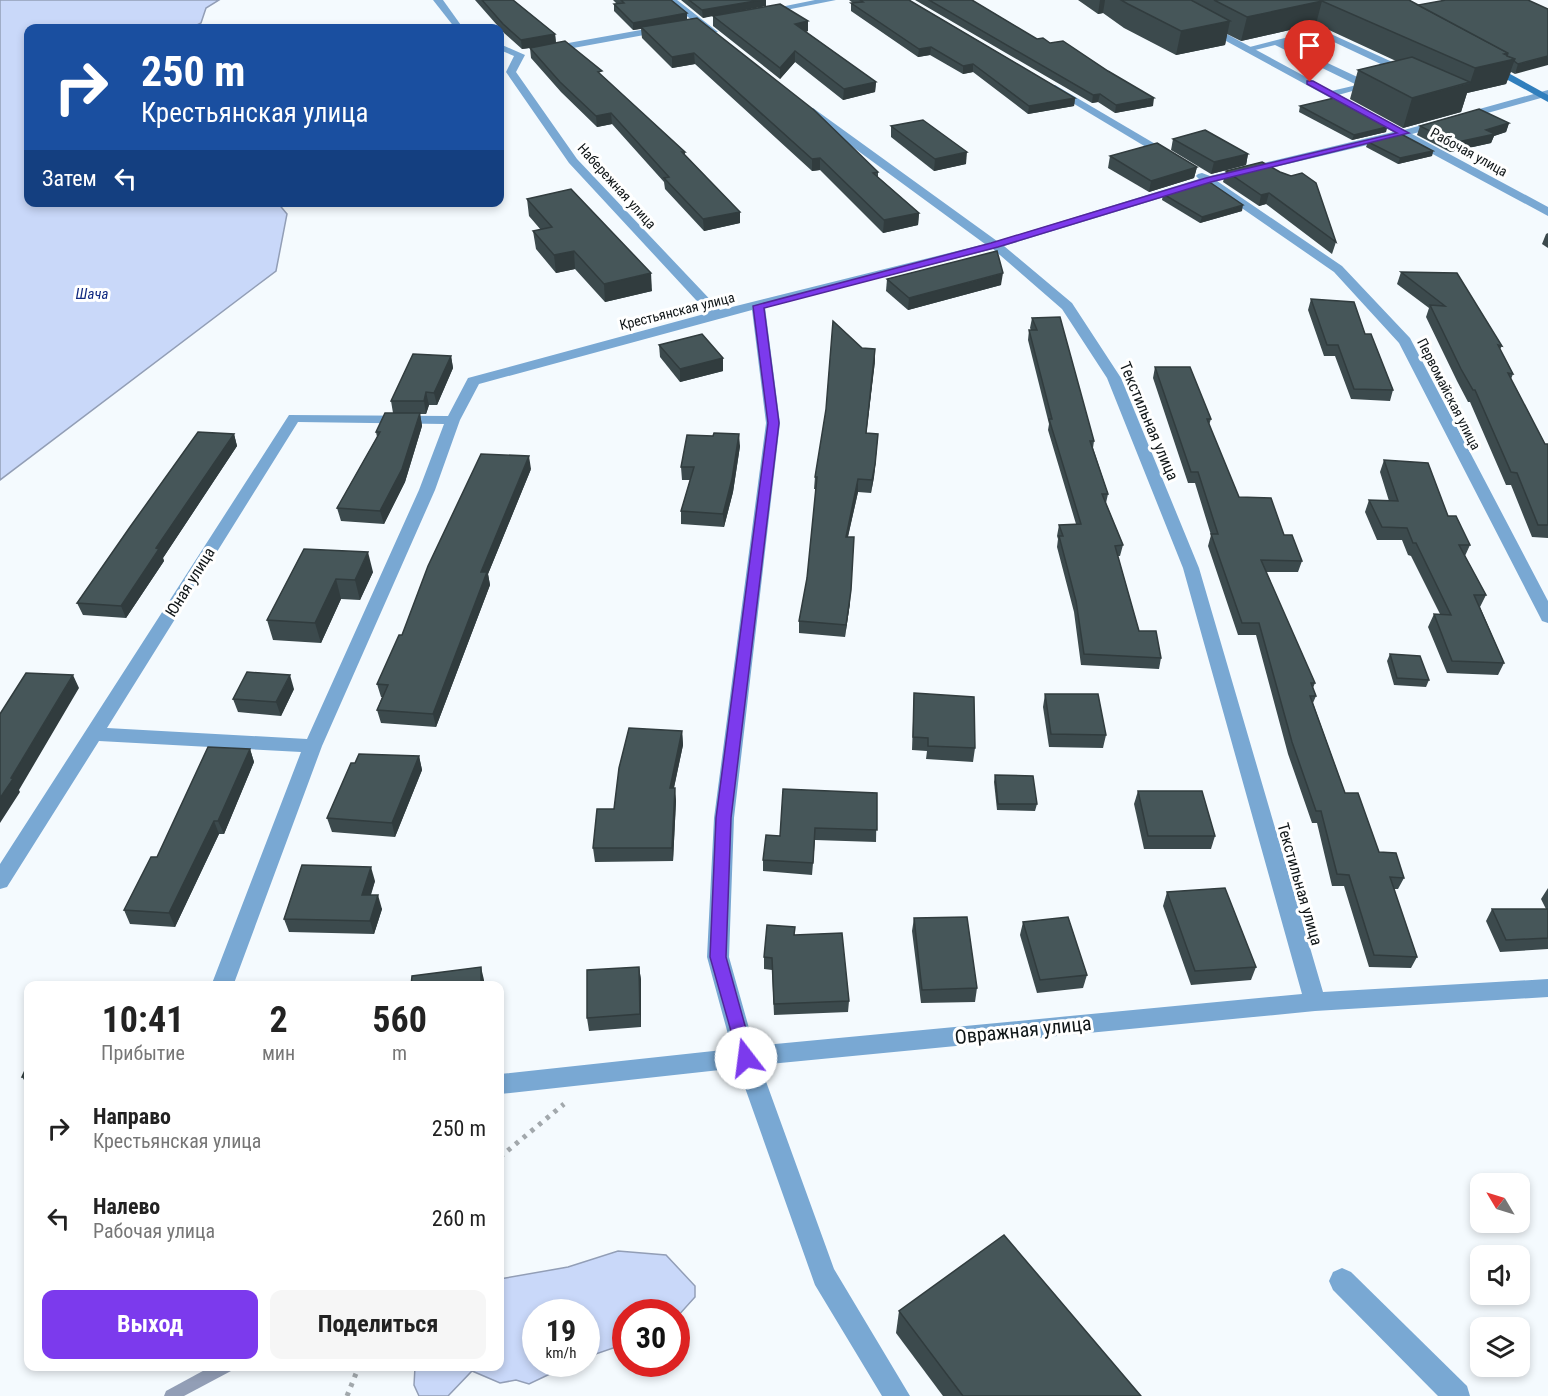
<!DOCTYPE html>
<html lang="ru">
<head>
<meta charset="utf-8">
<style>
	:root { --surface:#fff; --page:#f6f6f6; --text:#222; --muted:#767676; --accent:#7c3aed }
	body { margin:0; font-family:"Roboto Condensed",sans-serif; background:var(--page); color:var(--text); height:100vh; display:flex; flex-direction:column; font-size:22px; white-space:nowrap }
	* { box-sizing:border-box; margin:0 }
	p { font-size:20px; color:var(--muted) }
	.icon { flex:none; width:33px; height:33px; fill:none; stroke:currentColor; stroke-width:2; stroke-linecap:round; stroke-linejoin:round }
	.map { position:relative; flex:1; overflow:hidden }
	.sheet { position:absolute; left:24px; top:981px; width:480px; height:390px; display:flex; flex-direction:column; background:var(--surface); border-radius:12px; box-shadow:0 3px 9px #0003 }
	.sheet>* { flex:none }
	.guide { position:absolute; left:24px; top:24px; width:480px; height:183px; border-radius:12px; box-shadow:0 3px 9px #0003; background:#1a4fa0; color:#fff; overflow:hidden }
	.needle { width:39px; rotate:308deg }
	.buttons { position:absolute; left:1470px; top:1173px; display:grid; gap:12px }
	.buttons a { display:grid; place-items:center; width:60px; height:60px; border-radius:12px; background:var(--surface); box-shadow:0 3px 9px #0003; font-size:30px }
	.speed { position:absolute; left:522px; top:1299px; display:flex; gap:12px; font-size:30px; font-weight:700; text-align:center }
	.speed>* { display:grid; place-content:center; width:78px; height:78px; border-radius:50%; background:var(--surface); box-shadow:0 3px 9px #0003; line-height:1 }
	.speed small { font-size:15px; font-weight:400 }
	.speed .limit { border:9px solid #d22; background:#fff; color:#111 }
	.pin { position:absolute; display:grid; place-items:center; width:51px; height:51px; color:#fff; margin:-62px -26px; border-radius:50% 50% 50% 0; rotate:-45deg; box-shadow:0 0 6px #0007 }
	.pin .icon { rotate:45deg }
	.me { position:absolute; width:66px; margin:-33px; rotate:345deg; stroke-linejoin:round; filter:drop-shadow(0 0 4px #0008) }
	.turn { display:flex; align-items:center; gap:21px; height:126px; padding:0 18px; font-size:27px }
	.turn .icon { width:78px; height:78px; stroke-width:2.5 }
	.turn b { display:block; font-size:42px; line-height:51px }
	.then { display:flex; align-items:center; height:57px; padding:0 18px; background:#0003; gap:12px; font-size:22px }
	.eta { display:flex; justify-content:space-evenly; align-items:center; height:102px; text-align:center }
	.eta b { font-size:36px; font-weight:700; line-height:42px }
	.cta { display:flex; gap:12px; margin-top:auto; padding:12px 18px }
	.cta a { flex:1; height:69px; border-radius:12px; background:var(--accent); color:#fff; font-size:24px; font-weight:700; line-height:69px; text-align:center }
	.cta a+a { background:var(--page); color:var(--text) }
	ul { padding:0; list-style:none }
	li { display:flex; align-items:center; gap:18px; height:90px; padding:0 18px }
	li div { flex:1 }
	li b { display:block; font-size:22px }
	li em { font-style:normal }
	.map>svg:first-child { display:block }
	.water { fill:#c9d8f9; stroke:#929eb6; stroke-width:1.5 }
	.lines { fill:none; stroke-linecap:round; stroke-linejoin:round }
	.stream { fill:#929eb6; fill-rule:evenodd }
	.path { stroke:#a2a8ac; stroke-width:5; stroke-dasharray:4 6; stroke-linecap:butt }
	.lane { fill:#79a8d3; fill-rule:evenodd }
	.street { fill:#79a8d3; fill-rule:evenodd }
	.secondary { fill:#317fbd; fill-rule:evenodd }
	.wall { fill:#3c4a4d }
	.shaded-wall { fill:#313c3e }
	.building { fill:#465659; stroke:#313c3e; stroke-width:1.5 }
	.route { fill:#7c3aed; stroke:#51269a; stroke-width:1.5 }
	.labels { text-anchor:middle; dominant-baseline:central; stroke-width:6; stroke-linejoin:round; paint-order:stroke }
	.far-street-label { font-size:14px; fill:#101618; stroke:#fff }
	.far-water-label { font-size:15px; font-style:italic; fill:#112a81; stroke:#fff }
	.street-label { font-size:16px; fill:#101618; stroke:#fff }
	.near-street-label { font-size:20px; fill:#101618; stroke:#fff }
</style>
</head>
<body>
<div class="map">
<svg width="1548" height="1396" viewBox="0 0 1548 1396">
	<rect width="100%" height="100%" fill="#f4fafe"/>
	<g class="water">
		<polygon points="0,0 219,0 206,8 201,23 191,28 28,28 28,202 277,202 287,214 276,271 0,480"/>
		<polygon points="618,1251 666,1255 695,1286 695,1297 677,1317 676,1312 626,1312 625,1344 587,1357 586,1312 536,1312 536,1364 571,1364 529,1384 516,1380 500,1383 472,1371 448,1396 419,1396 414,1385 415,1367 500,1366 500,1279 568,1267"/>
	</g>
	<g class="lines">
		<polygon class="stream" points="212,1366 232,1366 231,1371 184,1396 164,1396 166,1391"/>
		<g class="path">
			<polyline points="500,1157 564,1104"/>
			<polyline points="347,1396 359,1366"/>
		</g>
		<polygon class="lane" points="1320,29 1412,71 1413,73 1404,75 1319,35 1285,43 1368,82 1376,80 1381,83 1331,97 1326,94 1327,92 1357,85 1275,45 1247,52 1242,49"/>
		<g class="street">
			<polygon points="433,0 443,0 463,28 455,28"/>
			<polygon points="666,0 677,0 718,32 710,34"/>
			<polygon points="815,0 836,0 761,15 756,12"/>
			<path d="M1204,25H1210L1404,130L1548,90V96L1412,134L1548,207V216L1401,137L1217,181L1342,266L1410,338L1548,601V623L1542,621L1540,617L1399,343L1334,272L1207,184L1004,246L1072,303L1121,378L1199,568L1323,992L1548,979V997L1315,1011L760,1065L834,1269L910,1396H882L815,1285L738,1068L500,1094V1074L732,1049L707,957L714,818L766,423L752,310L479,384L460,420L435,490L322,746L233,986H211L301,752L99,741L7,887L0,889V864L289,415L448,416L468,378L708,313L569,163L506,72L514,56L500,50V44L525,55L516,72L577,159L720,310L985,244L805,112V108H813L997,241L1199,179L1196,176L1198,174L1202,173L1210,176L1393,132L1204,29ZM993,249L1062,309L1107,378L1183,568L1302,994L754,1046L729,957L734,818L780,423L765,307ZM298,422L444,424L419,490L307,739L107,728Z"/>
			<polygon points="663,26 668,29 666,31 546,53 541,50 546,47"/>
			<polygon points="1055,85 1174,155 1176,157 1170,160 1166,159 1051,90 1050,88"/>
			<polygon points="1342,1268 1351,1272 1467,1386 1470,1396 1438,1396 1333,1290 1329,1281 1333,1272"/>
		</g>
		<polygon class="secondary" points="1486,64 1492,64 1548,95 1548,102 1486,68"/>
	</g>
	<g class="wall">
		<polygon points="475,0 513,0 555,34 556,43 602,76 685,152 685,155 740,212 740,223 704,231 665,189 664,182 612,124 597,127 561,92 531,58 530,48 522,49 504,33"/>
		<polygon points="613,0 671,0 687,13 687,19 878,172 878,177 919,213 918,225 883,233 820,170 812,171 695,64 672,68 642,38 641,29 633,30 614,11 614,4 617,4"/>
		<polygon points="681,0 766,0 703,18"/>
		<polygon points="849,0 909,0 1075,98 1074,106 1028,114 973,72 963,74 930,55 918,57 851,11 851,3 853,3"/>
		<polygon points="915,0 972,0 1037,39 1153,106 1115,113 1098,102 1092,103"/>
		<polygon points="1078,0 1409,0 1418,5 1548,9 1515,74 1511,72 1506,84 1467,93 1461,112 1403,128 1350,99 1358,70 1396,61 1316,24 1241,41 1227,34 1225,45 1176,55 1124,28 1103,13 1098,14"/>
		<polygon points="713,16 808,21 808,31 806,32 876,82 875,92 843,100 795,62 780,79 713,26"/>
		<polygon points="1300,106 1387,127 1386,132 1352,140 1299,112"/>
		<polygon points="1509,123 1506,132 1494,136 1491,143 1450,152 1417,135 1420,126"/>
		<polygon points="891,126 966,164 934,171 891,137"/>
		<polygon points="1173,139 1248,154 1246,165 1211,174 1171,150"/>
		<polygon points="1368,142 1433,151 1432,156 1398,164 1366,147"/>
		<polygon points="1110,156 1197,167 1194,178 1149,192 1108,168"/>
		<polygon points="1226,171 1280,172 1291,176 1336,242 1332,254 1266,204 1259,206 1223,182"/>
		<polygon points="1163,194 1242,211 1200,223 1162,200"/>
		<polygon points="527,199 652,291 605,302 575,269 556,273 536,249 533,231 541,230 529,216"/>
		<polygon points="1548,233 1548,248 1542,244 1546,234"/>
		<polygon points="1401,272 1502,346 1500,349 1513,374 1511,379 1545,444 1548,444 1548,538 1532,537 1511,485 1506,485 1470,402 1468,402 1457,381 1426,317 1429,308 1397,284"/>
		<polygon points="887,279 1001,285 908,310 886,291"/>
		<polygon points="1311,299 1365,334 1393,390 1390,401 1351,399 1335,356 1324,356 1308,310"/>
		<polygon points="1032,318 1094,441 1093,448 1108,494 1106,503 1123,545 1120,556 1118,556 1139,631 1161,658 1159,669 1081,665 1074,612 1057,547 1058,539 1057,536 1059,525 1076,524 1048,430 1049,424 1028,340 1029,330 1031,330 1030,328"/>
		<polygon points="659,345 723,358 723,371 680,382 660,357"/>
		<polygon points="451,356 453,368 437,405 429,405 426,414 420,414 422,426 405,482 384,524 341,521 337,508 377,437 376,432 393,413 391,401"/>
		<polygon points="875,361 866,433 878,434 877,446 874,477 871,493 858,492 848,537 850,603 845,637 799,633 799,621 807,578 816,489 814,489 815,477"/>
		<polygon points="1155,367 1211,419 1209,425 1239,497 1284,535 1302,561 1298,572 1266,572 1315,683 1313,688 1316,696 1313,703 1345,793 1379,852 1404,878 1398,889 1394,889 1417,957 1411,968 1369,967 1344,886 1332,886 1317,823 1312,823 1288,754 1256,635 1238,635 1208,546 1211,535 1195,483 1188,483 1153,378"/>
		<polygon points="234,434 237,446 163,558 164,561 126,618 83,615 77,603"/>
		<polygon points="740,446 733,492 724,527 681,524 681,511 690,480 682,480 681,467"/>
		<polygon points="1384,460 1448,516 1470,545 1465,556 1486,595 1480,607 1504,663 1498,675 1447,673 1428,627 1434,614 1440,614 1411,556 1408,555 1402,540 1377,540 1365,512 1369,500 1389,501 1380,472"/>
		<polygon points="531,469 488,574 490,585 436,727 381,723 377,710 382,697 381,697 377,684 402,635"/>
		<polygon points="304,549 373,572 360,600 341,599 321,643 273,640 267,620"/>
		<polygon points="1390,654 1429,680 1426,687 1394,685 1387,661"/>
		<polygon points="294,689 281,716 238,712 233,699"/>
		<polygon points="914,693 975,748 973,762 926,759 927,751 912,750"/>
		<polygon points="1045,694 1106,735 1103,748 1049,747 1043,707"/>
		<polygon points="682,731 683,745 674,788 676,801 673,861 595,862 593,848 614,809"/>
		<polygon points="250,749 254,762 224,834 219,834 175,927 130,924 124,910"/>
		<polygon points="419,756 422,770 395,837 332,832 327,818"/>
		<polygon points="995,775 1037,804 1035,811 997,810 994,782"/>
		<polygon points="1138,791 1215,836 1211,849 1144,849 1134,804"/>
		<polygon points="877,793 876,842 815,840 812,875 763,871 763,860 780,836"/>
		<polygon points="375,881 371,895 382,909 374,934 289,932 284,919"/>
		<polygon points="1548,888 1548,949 1500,952 1486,921 1492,909 1546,909 1541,899"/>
		<polygon points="1167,892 1256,967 1251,980 1191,985 1163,906"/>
		<polygon points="914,918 977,988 975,1002 921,1003 912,931"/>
		<polygon points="1023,922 1087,975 1083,988 1037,993 1020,935"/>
		<polygon points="795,935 849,1001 848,1012 774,1015 772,970 764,969 764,957"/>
		<polygon points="639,967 641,980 641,1027 589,1031 587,1018"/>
		<polygon points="28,1064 28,1086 22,1077"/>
		<polygon points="899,1311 1141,1396 943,1396 896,1333"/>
	</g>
	<g class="shaded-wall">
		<polygon points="761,0 766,0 766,6 703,18 702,10"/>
		<polygon points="1100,0 1105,0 1103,13 1098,14"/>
		<polygon points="1322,1 1316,24 1241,41 1247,17"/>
		<polygon points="687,13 687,21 633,30 633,23"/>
		<polygon points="808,21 808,31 795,34 795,24"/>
		<polygon points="1230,21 1225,45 1176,55 1181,31"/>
		<polygon points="555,34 556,44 522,49 521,40"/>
		<polygon points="931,47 930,55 918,57 919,49"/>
		<polygon points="795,51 795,62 780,79 780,68"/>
		<polygon points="694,53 695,64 672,68 672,57"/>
		<polygon points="1508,53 1515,59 1506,84 1467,93 1461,112 1403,128 1412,98 1470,83 1475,68 1504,54"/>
		<polygon points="1548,56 1548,65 1515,74 1518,64"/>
		<polygon points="973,64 973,72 963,74 963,66"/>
		<polygon points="876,82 875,92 843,100 844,89"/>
		<polygon points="1100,94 1098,102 1092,103 1093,95"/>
		<polygon points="1075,98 1074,106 1028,114 1029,106"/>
		<polygon points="1154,98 1153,106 1115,113 1116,105"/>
		<polygon points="611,113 612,124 597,127 596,116"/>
		<polygon points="1509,123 1506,132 1494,136 1491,143 1450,152 1453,143 1486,130"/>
		<polygon points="1387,127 1386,132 1352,140 1354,135"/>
		<polygon points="1433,151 1432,156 1398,164 1400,158"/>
		<polygon points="967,152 966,164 934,171 935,159"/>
		<polygon points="1248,154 1246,165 1211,174 1214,162"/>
		<polygon points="820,158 820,170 812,171 812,159"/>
		<polygon points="1197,167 1194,178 1149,192 1151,181"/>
		<polygon points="1269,193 1266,204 1259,206 1261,195"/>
		<polygon points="1243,205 1242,211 1200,223 1202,217"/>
		<polygon points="740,212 740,223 704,231 703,219"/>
		<polygon points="919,213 918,225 883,233 884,220"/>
		<polygon points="574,251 575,269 556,273 554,255"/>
		<polygon points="651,273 652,291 605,302 604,284"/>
		<polygon points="1003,273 1001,285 908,310 909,298"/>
		<polygon points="875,349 875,361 865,445 866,433"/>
		<polygon points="451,356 453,368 437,405 434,393"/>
		<polygon points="723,358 723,371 680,382 680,369"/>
		<polygon points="426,392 429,405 426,414 424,401"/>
		<polygon points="420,413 422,426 405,482 384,524 380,511"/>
		<polygon points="234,434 237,446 163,558 164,561 126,618 121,606 156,548"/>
		<polygon points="739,434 740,446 733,492 724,527 723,514"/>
		<polygon points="878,434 874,477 871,493 872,480"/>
		<polygon points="529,456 531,469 488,574 490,585 436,727 433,714 481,572"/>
		<polygon points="858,479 858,492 845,549 846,537"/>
		<polygon points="854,537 850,603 845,637 846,625"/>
		<polygon points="368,552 373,572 360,600 355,580"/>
		<polygon points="336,579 341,599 321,643 315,623"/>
		<polygon points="73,675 79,688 19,790 20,792 0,823 0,798 11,778"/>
		<polygon points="290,675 294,689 281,716 276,702"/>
		<polygon points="682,731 683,745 671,801 670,788"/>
		<polygon points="250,749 254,762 224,834 218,821"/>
		<polygon points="419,756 422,770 395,837 392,823"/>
		<polygon points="675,788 676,801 673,861 672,848"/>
		<polygon points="214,821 219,834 175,927 169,913"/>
		<polygon points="371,867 375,881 366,908 362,895"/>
		<polygon points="378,895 382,909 374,934 370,921"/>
		<polygon points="481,967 484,980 484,986 481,986"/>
		<polygon points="639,967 641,980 641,1027 640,1014"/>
	</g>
	<g class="building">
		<polygon points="482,0 513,0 555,34 521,40 503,24"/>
		<polygon points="621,0 671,0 687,13 633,23 614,4 624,3"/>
		<polygon points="689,0 761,0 702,10"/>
		<polygon points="860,0 909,0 1075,98 1029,106 973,64 963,66 931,47 919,49 851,3 863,2"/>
		<polygon points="929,0 972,0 1037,39 1043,38 1050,43 1063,41 1108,71 1154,98 1116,105 1100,94 1093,95"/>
		<polygon points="1121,0 1191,0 1230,21 1181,31 1128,4"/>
		<polygon points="1214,0 1409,0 1508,53 1504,54 1515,59 1475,68 1322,1 1247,17"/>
		<polygon points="1446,0 1528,0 1548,9 1548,56 1518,64 1514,61 1515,59 1507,56 1508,53 1418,5"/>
		<polygon points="780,4 808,21 795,24 876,82 844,89 795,51 780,68 713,16"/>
		<polygon points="697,18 814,110 878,172 873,173 919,213 884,220 820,158 812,159 694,53 672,57 641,27"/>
		<polygon points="565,41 602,71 598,72 685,152 682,152 740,212 703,219 664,178 669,177 611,113 596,116 560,82 530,48"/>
		<polygon points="1412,57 1470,82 1412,98 1358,70"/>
		<polygon points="1334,98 1387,127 1354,135 1300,106"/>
		<polygon points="1479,109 1509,123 1486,130 1495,134 1453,143 1420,126"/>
		<polygon points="923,120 967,152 935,159 891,126"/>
		<polygon points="1205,130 1248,154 1214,162 1173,139"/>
		<polygon points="1401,134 1433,151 1400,158 1368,142"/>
		<polygon points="1157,143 1197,167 1151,181 1110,156"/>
		<polygon points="1262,162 1280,172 1291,176 1302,173 1316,183 1336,242 1269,193 1261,195 1226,171"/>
		<polygon points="1208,181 1243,205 1202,217 1163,194"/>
		<polygon points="571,189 651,273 604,284 574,251 554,255 533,231 552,227 527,199"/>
		<polygon points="997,251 1003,273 909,298 887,279"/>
		<polygon points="1401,272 1457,273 1502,346 1498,345 1513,374 1508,373 1545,444 1548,444 1548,525 1538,525 1517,473 1511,472 1475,390 1473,390 1461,369 1430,305 1445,306"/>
		<polygon points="1311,299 1354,302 1365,334 1371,334 1393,390 1354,389 1338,345 1327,345"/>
		<polygon points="1060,317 1094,441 1090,441 1108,494 1102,494 1123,545 1115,546 1139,631 1156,631 1161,658 1084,654 1076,601 1059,536 1063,536 1059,525 1081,524 1049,419 1052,419 1029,330 1037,330 1032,318"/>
		<polygon points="833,321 862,348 875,349 866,433 878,434 875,465 872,480 858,479 846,537 854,537 851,590 846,625 799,621 807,578 817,477 815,477 826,409"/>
		<polygon points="702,334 723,358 680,369 659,345"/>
		<polygon points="413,354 451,356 434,393 426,392 424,401 391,401"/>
		<polygon points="1155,367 1190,367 1211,419 1207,419 1239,497 1271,498 1284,535 1292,535 1302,561 1261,560 1315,683 1311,683 1316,696 1310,696 1345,793 1358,793 1379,852 1396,853 1404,878 1390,877 1417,957 1374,955 1349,875 1337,874 1321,811 1316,811 1292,742 1259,623 1242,623 1211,534 1218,534 1198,472 1191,472"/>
		<polygon points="385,413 420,413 402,469 380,511 337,508 380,432 376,432"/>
		<polygon points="198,432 234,434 156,548 159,549 121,606 77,603 130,527"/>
		<polygon points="714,433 739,434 732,479 723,514 681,511 694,467 681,467 687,435 713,436"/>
		<polygon points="481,454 529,456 481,572 487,572 433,714 377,710 388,685 377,684 399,635 402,635 428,566"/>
		<polygon points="1384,460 1428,463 1448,516 1456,516 1470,545 1459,545 1486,595 1474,595 1504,663 1452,661 1434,614 1451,615 1416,543 1413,543 1407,528 1382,527 1369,500 1398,501"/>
		<polygon points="304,549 368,552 355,580 336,579 315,623 267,620"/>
		<polygon points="1390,654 1420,656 1429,680 1397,678"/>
		<polygon points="247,672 290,675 276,702 233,699"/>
		<polygon points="26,673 73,675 11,778 13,779 0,798 0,714"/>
		<polygon points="914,693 974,697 975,748 928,746 928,738 913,737"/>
		<polygon points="1045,694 1098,694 1106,735 1051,734"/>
		<polygon points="629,728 682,731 670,788 675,788 672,848 593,848 597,809 614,809 619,768"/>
		<polygon points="208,747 250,749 218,821 214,821 169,913 124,910 151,857 157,857"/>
		<polygon points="359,754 419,756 392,823 327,818 351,763 355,763"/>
		<polygon points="995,775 1033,776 1037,804 998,804"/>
		<polygon points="783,789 877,793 877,830 815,828 813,863 763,860 766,835 780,836"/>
		<polygon points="1138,791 1202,791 1215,836 1148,836"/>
		<polygon points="302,865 371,867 362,895 378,895 370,921 284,919"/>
		<polygon points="1225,888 1256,967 1195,971 1167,892"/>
		<polygon points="1492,909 1548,909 1548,938 1506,940"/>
		<polygon points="967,917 977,988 922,990 914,918"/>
		<polygon points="1068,917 1087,975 1040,980 1023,922"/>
		<polygon points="767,925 795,927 794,935 842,933 849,1001 774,1004 772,958 764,957"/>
		<polygon points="481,967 481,986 411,986 412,976"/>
		<polygon points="639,967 640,1014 587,1018 587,970"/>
		<polygon points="28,1064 28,1077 22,1077"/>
		<polygon points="1004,1235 1141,1396 963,1396 899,1311"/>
	</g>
	<polygon class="route" points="1307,81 1313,81 1409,133 1211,182 998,247 764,308 779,423 731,818 726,957 754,1058 752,1063 746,1065 740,1063 710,957 716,818 768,423 753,306 991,243 1206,178 1397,133 1307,84"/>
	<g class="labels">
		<g class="far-street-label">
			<text transform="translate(1469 152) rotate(29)">Рабочая улица</text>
			<text transform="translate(617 186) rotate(48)">Набережная улица</text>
			<text transform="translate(677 311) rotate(-14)">Крестьянская улица</text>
			<text transform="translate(1449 394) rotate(63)">Первомайская улица</text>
		</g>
		<g class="far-water-label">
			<text x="92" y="294">Шача</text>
		</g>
		<g class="street-label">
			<text transform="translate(1149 421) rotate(67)">Текстильная улица</text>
			<text transform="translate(190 582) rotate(-58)">Юная улица</text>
			<text transform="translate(1300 884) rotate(74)">Текстильная улица</text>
		</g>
		<g class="near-street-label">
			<text transform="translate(1023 1030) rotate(-6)">Овражная улица</text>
		</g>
	</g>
</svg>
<div class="buttons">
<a><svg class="needle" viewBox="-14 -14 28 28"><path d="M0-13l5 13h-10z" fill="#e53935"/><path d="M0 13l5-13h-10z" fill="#767676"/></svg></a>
<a><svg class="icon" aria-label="sound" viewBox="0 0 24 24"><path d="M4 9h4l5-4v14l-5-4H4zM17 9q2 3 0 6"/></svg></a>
<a><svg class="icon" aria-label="layers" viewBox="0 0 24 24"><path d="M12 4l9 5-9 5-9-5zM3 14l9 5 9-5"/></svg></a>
</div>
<div class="speed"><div>19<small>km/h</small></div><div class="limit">30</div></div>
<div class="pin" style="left:1310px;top:82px;background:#d93025"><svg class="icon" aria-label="arrive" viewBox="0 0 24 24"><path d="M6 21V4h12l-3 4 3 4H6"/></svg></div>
<svg class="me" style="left:746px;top:1058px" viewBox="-20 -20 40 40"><circle r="19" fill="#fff"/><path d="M0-13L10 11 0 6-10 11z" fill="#7c3aed"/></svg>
<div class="guide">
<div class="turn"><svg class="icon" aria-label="right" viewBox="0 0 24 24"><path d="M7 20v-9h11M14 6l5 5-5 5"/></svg><div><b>250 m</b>Крестьянская улица</div></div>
<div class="then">Затем<svg class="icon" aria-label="left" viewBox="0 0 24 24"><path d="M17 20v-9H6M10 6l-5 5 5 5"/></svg></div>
</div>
<section class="sheet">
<div class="eta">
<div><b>10:41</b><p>Прибытие</p></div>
<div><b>2</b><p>мин</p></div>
<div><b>560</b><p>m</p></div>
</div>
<ul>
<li><svg class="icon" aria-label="right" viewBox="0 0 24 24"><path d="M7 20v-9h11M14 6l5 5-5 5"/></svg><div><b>Направо</b><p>Крестьянская улица</p></div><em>250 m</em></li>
<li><svg class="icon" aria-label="left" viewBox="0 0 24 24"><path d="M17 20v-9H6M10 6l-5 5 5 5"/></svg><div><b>Налево</b><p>Рабочая улица</p></div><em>260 m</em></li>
</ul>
<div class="cta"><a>Выход</a><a>Поделиться</a></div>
</section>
</div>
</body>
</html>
